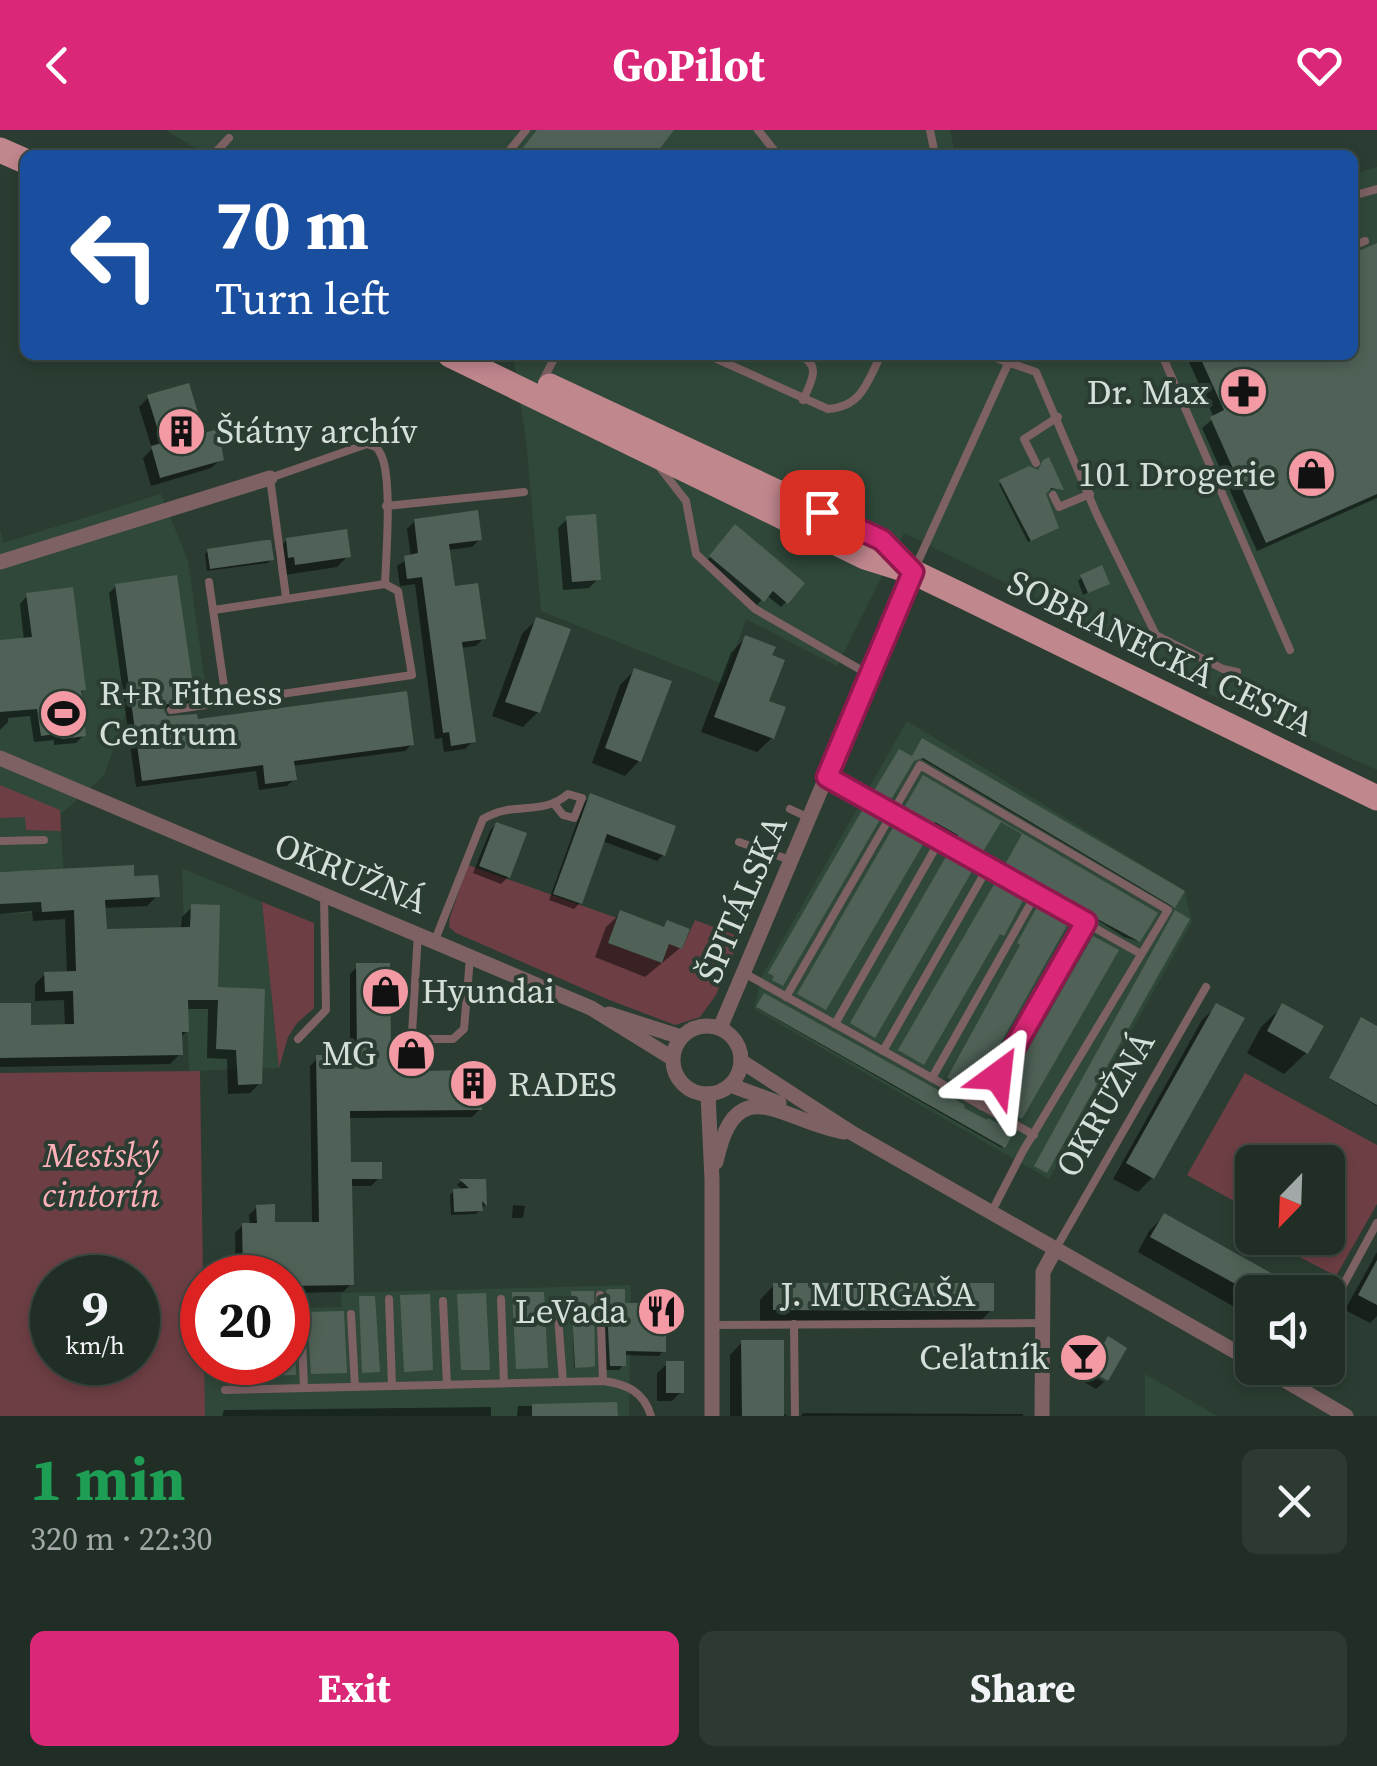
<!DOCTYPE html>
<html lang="en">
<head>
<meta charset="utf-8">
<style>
	:root { --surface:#202e26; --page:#2d3a32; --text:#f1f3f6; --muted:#a2a8a7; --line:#3d4a43; --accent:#db2777 }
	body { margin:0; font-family:"Source Serif 4",serif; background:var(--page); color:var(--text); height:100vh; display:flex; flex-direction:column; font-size:38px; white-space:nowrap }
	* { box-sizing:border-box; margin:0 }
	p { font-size:32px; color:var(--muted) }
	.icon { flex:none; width:55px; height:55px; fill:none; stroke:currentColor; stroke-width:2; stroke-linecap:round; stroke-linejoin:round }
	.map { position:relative; height:1286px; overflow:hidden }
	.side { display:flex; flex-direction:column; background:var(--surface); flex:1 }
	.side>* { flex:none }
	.guide { position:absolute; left:20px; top:20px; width:1338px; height:210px; border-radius:15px; box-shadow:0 5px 15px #0003,0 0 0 2px var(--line); background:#1a4fa0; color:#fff; overflow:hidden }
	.needle { width:65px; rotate:203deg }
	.controls { position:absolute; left:1235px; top:1015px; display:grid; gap:20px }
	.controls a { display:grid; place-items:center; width:110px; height:110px; border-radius:15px; background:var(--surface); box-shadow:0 5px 15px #0003,0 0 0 2px var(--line); font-size:50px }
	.speed { position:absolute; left:30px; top:1125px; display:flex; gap:20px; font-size:50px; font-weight:700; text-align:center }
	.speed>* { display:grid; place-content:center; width:130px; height:130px; border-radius:50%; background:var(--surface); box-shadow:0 5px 15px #0003,0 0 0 2px var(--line); line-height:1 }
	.speed small { font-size:25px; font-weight:400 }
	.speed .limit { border:15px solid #d22; background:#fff; color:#111 }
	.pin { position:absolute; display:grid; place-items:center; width:85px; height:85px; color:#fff; margin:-42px; border-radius:20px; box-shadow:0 5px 15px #0006 }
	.me { position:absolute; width:110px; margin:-55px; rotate:30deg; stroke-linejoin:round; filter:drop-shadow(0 0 8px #0008) }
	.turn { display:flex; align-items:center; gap:35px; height:210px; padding:0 30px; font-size:45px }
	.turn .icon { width:130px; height:130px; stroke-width:2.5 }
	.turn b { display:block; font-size:70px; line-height:85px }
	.round { display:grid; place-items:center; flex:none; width:105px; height:105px; border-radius:15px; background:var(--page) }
	.overview { display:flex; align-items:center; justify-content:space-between; height:170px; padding:0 30px }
	h1 { font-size:60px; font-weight:700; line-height:75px; color:#1e9e55 }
	.action { display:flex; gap:20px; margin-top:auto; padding:20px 30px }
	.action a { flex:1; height:115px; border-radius:15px; background:var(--accent); color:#fff; font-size:40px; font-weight:700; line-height:115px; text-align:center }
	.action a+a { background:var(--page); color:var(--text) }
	header { display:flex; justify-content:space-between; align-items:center; height:130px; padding:0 30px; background:var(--accent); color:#fff; font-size:45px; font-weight:700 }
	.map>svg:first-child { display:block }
	.built { fill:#30483a }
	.green { fill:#6d3f44; fill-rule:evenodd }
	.shadow { fill:#0007 }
	.building { fill:#506257 }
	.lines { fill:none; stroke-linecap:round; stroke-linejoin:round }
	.lane { stroke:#7d6163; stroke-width:8 }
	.street { stroke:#7d6163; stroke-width:15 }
	.primary { stroke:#c0878d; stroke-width:25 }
	.route-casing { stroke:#8e194d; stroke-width:25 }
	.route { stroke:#db2777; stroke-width:18 }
	.labels { text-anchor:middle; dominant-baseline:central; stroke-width:8; stroke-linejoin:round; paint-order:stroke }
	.poi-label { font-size:35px; fill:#d4dfd8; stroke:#2b3d32; text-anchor:end }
	.street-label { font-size:35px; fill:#d4dfd8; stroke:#2b3d32 }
	.park-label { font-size:35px; font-style:italic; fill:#feb1b8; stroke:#2b3d32 }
</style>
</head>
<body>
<header><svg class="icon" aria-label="back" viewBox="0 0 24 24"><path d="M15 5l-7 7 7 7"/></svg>GoPilot<svg class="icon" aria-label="heart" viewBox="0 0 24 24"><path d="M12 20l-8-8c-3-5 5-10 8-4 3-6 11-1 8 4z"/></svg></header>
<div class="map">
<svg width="1377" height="1286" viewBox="0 0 1377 1286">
	<rect width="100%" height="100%" fill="#2b3d32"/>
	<g class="built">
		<polygon points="166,0 950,0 955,25 206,25"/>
		<polygon points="1377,37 1377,640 1205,562 1075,487 904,403 837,536 746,489 723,554 541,481 526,309 513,225 1352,225 1353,44"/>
		<polygon points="161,364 188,431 207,567 127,580 104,645 60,685 66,781 0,784 0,399 3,413"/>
		<polygon points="907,591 1185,761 1192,792 1049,1049 754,879 761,848"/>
		<polygon points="182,738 262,772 279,938 189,941"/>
		<polygon points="631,1155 629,1286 205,1286 204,1233 288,1232 288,1178 342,1177 341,1163"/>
		<polygon points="1145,1244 1217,1286 1145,1286"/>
	</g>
	<g class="green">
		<polygon points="0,655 60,680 61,701 26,700 25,687 0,688"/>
		<polygon points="468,735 617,788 608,813 662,833 669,814 682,819 695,790 740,807 716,865 700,887 675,895 607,869 456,803 449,797 450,787"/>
		<polygon points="262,772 314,793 314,878 297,893 288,907 279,938"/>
		<path d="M200,941L205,1286H0V943ZM52,1148H138V1232H52Z"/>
		<polygon points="1245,943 1377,1015 1377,1074 1336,1146 1271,1112 1274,1108 1328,1108 1328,1032 1252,1032 1252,1081 1187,1045"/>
	</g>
	<g class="shadow">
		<polygon points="1377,116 1377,368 1257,421 1202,298 1214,288 1186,225 1352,225"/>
		<polygon points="149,267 202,306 221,329 211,338 151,356 143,328 152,319 139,277"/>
		<polygon points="1001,352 1061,359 1046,359 1043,363 1054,400 1028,412 999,354"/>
		<polygon points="567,389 598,449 589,458 563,460 558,398"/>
		<polygon points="415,391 480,409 472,417 448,420 453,459 483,509 476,516 460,518 473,611 465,619 444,622 442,608 435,609 415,454 400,456 397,436 411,427 407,399"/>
		<polygon points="730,402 786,472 781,477 766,465 757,475 706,432"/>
		<polygon points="287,410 348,426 337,437 285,445 284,437 278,438 275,421"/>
		<polygon points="208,421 271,429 268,433 207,441 205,424"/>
		<polygon points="1082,447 1107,453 1083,465 1078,451"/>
		<polygon points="116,456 192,568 186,575 160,579 166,589 412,614 405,621 292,636 294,649 287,656 259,660 256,641 136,657 109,463"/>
		<polygon points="27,466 84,560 79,565 84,605 76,613 54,615 54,610 34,612 30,586 8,588 8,592 0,600 0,513 24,511 20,474"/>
		<polygon points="536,490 538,582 523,597 492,586 522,504"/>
		<polygon points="745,508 769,527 766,572 772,608 757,622 701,602 731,523"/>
		<polygon points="635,540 639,631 625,646 592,633 620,555"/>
		<polygon points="923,611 1182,761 1172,777 920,628 910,632 886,673 873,666 898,623 912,629"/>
		<polygon points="923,648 998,692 978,725 956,713 959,707 932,692 929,697 903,683"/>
		<polygon points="591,666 663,725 657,731 602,711 580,773 574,779 549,770 584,673"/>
		<polygon points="496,694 508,747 501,754 473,743 490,701"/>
		<polygon points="1023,707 1154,784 1137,811 1124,807 1076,776 1073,779 1004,740"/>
		<polygon points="131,738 132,749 157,766 147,776 103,778 104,801 181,799 182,787 192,777 215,860 260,953 250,963 228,964 227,929 207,928 208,879 186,879 187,901 180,908 180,924 170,934 0,937 0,876 29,898 65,897 64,870 35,871 35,854 45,844 67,844 65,789 33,791 32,781 0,784 0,742"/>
		<polygon points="621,783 662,799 668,793 680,818 645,847 595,827 606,797"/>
		<polygon points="358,836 389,920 425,943 460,943 465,937 480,979 472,987 348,988 349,1035 379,1048 371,1056 349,1056 351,1154 343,1162 288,1163 288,1148 236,1148 235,1103 243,1095 250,1095 249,1085 257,1077 273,1095 312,1094 310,936 318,928 350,927 350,844"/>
		<polygon points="765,866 961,978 1011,1003 1002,1018 757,878"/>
		<polygon points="1217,876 1152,1048 1138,1062 1113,1049 1202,890"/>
		<polygon points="1283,876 1306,923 1284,944 1247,923 1261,897"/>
		<polygon points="1360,891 1377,899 1377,976 1330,949"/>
		<polygon points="484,1051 485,1075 476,1084 451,1085 450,1065 454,1061 464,1061 457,1055 460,1052"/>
		<polygon points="513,1075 525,1076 523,1088 512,1088"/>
		<polygon points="1164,1086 1299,1162 1252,1162 1252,1187 1138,1122 1149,1101"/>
		<polygon points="1377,1122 1377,1186 1370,1193 1345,1180"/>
		<polygon points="774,1155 991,1180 977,1195 760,1194 760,1170"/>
		<polygon points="607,1162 663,1221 659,1226 623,1225 623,1235 619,1240 606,1240 602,1168"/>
		<polygon points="572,1164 591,1236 574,1238"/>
		<polygon points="742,1212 782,1283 787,1286 730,1286 730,1225"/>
		<polygon points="1064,1229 1104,1252 1096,1259 1059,1237"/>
		<polygon points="222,1232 240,1232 240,1245 223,1247"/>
		<polygon points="667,1234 681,1262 672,1271 657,1271 657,1243"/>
		<polygon points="615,1275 615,1286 517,1286 518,1276"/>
		<polygon points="491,1277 491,1286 222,1286 224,1280"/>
		<polygon points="803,1283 1023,1284 1023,1286 801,1286"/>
	</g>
	<g class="building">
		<polygon points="537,0 674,0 655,25 517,25"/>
		<polygon points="1377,113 1377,364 1266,413 1210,287 1224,280 1199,225 1352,225 1352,124"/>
		<polygon points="189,253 204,303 218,299 224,330 160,348 151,316 162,313 147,265"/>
		<polygon points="1049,327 1064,360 1051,358 1046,364 1059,398 1031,411 999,350 1029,336 1038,340 1043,330"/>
		<polygon points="478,380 482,410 449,414 455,456 478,453 486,509 462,512 476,612 451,616 449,602 443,603 422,447 407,449 404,426 418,423 414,389"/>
		<polygon points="596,384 601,450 572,452 566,386"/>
		<polygon points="735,394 805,453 788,474 773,461 764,472 709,426"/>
		<polygon points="347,399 351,427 295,435 294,427 288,428 286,408"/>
		<polygon points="266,410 271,410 274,430 210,439 207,419"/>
		<polygon points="1102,435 1110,454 1088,463 1080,445"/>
		<polygon points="177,445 195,569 167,574 164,580 167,586 197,584 198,589 407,561 414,615 294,631 297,650 265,654 263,635 142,651 115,454"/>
		<polygon points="73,457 86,560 81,561 86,606 62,609 61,603 41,606 37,579 0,582 0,510 32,507 26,463"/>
		<polygon points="536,487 571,499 540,583 505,572"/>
		<polygon points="745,505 776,517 772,525 785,530 769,571 786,577 774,609 714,587"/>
		<polygon points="634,538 672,551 641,632 605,618"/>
		<polygon points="922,608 1185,761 1175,778 923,628 914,631 889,673 872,664 899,619 912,626"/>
		<polygon points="923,645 1158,783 1140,812 1003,738 1022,704 1001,692 981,725 955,711 958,705 935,692 932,698 902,681"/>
		<polygon points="590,663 676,696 665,726 607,704 582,774 553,764"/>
		<polygon points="864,677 882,686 783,856 772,850 774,846 768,843"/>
		<polygon points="496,692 527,703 510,748 479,736"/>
		<polygon points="895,694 925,711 826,880 797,864"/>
		<polygon points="947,725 974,738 875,908 850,893"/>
		<polygon points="134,735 134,746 158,745 160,767 105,770 107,799 190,797 191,774 220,775 218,857 265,859 262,954 238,955 236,920 216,919 218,870 188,870 189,902 182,902 183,925 0,928 0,873 31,873 31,895 74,894 73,861 45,862 44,842 76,841 74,780 42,782 41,772 0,774 0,742"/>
		<polygon points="996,751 1025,767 1004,806 1000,804 924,935 898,920"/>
		<polygon points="1038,775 1069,792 973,962 947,948 1020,815 1017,813"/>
		<polygon points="620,780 664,797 667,790 690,799 682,819 669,814 662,833 608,813"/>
		<polygon points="1175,780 1190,789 1047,1043 1034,1036"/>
		<polygon points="1093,806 1119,820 1022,989 996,975"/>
		<polygon points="356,833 390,833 391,918 427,918 427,941 464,940 464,935 482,935 482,980 350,981 351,1032 382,1032 382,1049 352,1049 354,1155 288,1156 288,1148 243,1148 242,1093 257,1093 256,1075 275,1074 275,1092 319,1092 316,925 357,925"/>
		<polygon points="764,863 965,975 964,978 987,990 988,988 1014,1002 1005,1018 756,877"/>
		<polygon points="1216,873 1245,888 1154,1049 1126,1033"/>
		<polygon points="1282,873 1324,896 1308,924 1267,901"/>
		<polygon points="1361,887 1377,896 1377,975 1329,948"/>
		<polygon points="459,1049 486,1049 487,1076 482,1071 483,1081 454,1082 453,1059 469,1058"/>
		<polygon points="1164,1083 1305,1162 1250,1162 1150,1107"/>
		<polygon points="1377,1130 1377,1175 1358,1165"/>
		<polygon points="773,1153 994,1153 994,1181 773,1180"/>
		<polygon points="609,1159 625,1159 625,1173 666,1173 666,1222 626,1221 626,1236 610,1236 606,1160"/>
		<polygon points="571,1161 594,1161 595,1236 591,1237 575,1238"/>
		<polygon points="512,1162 544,1162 548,1238 516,1239"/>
		<polygon points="486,1163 490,1240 461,1240 457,1164"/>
		<polygon points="430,1164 433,1240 404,1242 400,1165"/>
		<polygon points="359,1166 375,1166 380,1242 362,1243"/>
		<polygon points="344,1181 347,1243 311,1244 307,1182"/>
		<polygon points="288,1183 294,1183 296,1245 257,1246 257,1232 288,1232"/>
		<polygon points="1108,1206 1127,1218 1108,1251 1067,1227 1076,1211 1098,1224"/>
		<polygon points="741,1210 784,1210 784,1286 742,1286"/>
		<rect x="666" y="1231" width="18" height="32"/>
		<polygon points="617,1272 618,1286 532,1286 532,1274"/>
	</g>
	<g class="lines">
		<g class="lane">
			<polyline points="758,0 778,25"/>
			<polyline points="930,0 935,25"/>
			<polyline points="213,25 229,8"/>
			<polyline points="506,25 526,0"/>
			<polyline points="1352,66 1377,59"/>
			<polyline points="1352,116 1365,111"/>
			<path d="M708,225L828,279C862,277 867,252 881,225"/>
			<path d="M798,225C823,234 811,252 803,270"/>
			<polyline points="987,225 1036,242 1097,385 1156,505 1223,539 1237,542"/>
			<polyline points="1162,225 1290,520"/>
			<polyline points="542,252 556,225"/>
			<polyline points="1036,333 1024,309 1058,287"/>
			<polyline points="661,339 686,371 696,424 755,479 868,544"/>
			<polyline points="1053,365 1059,377 1090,364"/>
			<polyline points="386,376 524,362"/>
			<polyline points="915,438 1012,225"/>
			<polyline points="209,452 226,570"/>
			<polyline points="214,480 385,454"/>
			<path d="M171,580L412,545L398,461L385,454C386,427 393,343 380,323C377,316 373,316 367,314L270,348L286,467"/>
			<polyline points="827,647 1141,824"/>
			<polyline points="790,679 809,688"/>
			<polyline points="0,711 44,710"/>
			<polyline points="739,712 790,730"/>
			<polyline points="418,803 412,904 419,909 453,909 464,899 470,828"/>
			<path d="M435,810L483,689C514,670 541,687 568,664L582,668L574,688L563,685L555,675"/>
			<polyline points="744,843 1034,1005"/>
			<polyline points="786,867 920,635 1168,780 1023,1021 991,1083"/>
			<polyline points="835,894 940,710"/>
			<polyline points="298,909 326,880 324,765"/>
			<polyline points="883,921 988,737"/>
			<polyline points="932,948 1036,764"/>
			<polyline points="981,976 1085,792"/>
			<polyline points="1055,1120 1206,857"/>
			<polyline points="600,1165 603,1251"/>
			<polyline points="389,1169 392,1256"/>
			<polyline points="501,1169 504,1253"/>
			<polyline points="443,1171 447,1255"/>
			<polyline points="557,1173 563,1252"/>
			<polyline points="1328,1183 1377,1093"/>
			<polyline points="351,1184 355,1257"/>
			<polyline points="301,1186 304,1258"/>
			<polyline points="794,1194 795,1286"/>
			<polyline points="713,1195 1043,1193"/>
			<polyline points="249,1232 250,1259"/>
			<path d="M225,1260L603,1251C627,1254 644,1262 651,1286"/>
		</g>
		<g class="street">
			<polyline points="0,432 270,348"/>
			<polyline points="0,628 591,878 672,928"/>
			<polyline points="609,884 681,907"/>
			<circle cx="707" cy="930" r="34"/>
			<polyline points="720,898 913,442"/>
			<polyline points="741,931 852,1003 1252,1231"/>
			<polyline points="730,955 779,973"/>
			<polyline points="708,964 712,1050 712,1286"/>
			<path d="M716,1032C736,937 782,991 844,1002"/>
			<polyline points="1264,1238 1346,1286"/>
			<polyline points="1042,1286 1043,1142 1055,1120"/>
		</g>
		<g class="primary">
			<polyline points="0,20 25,31"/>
			<polyline points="450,225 865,427 913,442 965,467 1377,668"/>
			<polyline points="550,256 882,411 909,438"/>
		</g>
	</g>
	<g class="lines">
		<defs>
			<polyline id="route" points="822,382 882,410 913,442 827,647 1086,792 998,946"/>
		</defs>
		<use href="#route" class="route-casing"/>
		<use href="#route" class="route"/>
	</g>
	<defs>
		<symbol id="pharmacy-disc" viewBox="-11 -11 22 22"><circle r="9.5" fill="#f49aa4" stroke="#2b3d32"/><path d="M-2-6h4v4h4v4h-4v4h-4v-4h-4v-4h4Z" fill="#111"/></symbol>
		<symbol id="building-disc" viewBox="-11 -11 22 22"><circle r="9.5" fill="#f49aa4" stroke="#2b3d32"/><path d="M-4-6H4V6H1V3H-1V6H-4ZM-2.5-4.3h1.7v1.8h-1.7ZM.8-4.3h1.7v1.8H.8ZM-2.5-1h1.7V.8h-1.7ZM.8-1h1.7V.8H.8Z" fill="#111"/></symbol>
		<symbol id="shop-disc" viewBox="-11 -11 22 22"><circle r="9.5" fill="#f49aa4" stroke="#2b3d32"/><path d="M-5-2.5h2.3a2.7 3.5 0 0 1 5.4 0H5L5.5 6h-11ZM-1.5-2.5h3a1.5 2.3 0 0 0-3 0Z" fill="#111"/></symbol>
		<symbol id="stadium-disc" viewBox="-11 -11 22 22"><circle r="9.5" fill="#f49aa4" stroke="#2b3d32"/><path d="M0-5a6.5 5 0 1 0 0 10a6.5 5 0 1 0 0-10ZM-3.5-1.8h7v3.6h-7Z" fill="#111"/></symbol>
		<symbol id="restaurant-disc" viewBox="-11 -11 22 22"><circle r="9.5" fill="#f49aa4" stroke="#2b3d32"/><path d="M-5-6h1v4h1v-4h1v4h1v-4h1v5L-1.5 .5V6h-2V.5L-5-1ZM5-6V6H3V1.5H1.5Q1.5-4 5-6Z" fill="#111"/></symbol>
		<symbol id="bar-disc" viewBox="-11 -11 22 22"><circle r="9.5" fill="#f49aa4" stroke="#2b3d32"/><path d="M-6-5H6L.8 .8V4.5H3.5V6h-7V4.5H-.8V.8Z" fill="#111"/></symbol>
	</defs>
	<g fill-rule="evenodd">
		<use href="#pharmacy-disc" x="1216" y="234" width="55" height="55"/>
		<use href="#building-disc" x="154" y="274" width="55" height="55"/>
		<use href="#shop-disc" x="1284" y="316" width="55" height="55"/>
		<use href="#stadium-disc" x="36" y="556" width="55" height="55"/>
		<use href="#shop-disc" x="358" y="834" width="55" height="55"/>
		<use href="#shop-disc" x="384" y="896" width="55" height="55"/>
		<use href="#building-disc" x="446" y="926" width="55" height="55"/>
		<use href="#restaurant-disc" x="634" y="1154" width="55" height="55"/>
		<use href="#bar-disc" x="1056" y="1200" width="55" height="55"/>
	</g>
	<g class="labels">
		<g class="poi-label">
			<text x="1209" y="262">Dr. Max</text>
			<text x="216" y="301" text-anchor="start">Štátny archív</text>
			<text x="1276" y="344">101 Drogerie</text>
			<text x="99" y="563" text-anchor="start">R+R Fitness<tspan x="99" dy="40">Centrum</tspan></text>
			<text x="421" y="861" text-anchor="start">Hyundai</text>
			<text x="376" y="923">MG</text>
			<text x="508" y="954" text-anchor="start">RADES</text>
			<text x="627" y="1181">LeVada</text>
			<text x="1049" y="1227">Ceľatník</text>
		</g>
		<g class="street-label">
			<text transform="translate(1161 523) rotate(26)">SOBRANECKÁ CESTA</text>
			<text transform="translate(351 743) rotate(22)">OKRUŽNÁ</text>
			<text transform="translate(742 769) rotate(-67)">ŠPITÁLSKA</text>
			<text transform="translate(1105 974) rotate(-60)">OKRUŽNÁ</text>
			<text x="878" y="1164">J. MURGAŠA</text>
		</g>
		<g class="park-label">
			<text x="101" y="1025">Mestský<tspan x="101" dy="40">cintorín</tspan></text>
		</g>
	</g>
</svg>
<div class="controls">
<a><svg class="needle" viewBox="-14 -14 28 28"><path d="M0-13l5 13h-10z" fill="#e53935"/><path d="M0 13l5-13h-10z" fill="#a2a8a7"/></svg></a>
<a><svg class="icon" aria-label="sound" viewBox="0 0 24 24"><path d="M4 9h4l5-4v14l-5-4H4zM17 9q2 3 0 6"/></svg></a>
</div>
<div class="speed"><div>9<small>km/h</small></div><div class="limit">20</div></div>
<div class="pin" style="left:822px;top:382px;background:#d93025"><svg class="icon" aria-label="arrive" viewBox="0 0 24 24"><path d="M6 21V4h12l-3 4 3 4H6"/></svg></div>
<svg class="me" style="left:998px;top:946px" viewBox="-20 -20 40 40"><path d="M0-17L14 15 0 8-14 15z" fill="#db2777" stroke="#fff" stroke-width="4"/></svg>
<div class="guide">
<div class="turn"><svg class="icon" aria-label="left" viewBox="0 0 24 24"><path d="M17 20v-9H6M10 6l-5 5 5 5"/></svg><div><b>70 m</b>Turn left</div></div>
</div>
</div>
<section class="side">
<div class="overview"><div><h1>1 min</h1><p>320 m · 22:30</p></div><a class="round"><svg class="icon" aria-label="close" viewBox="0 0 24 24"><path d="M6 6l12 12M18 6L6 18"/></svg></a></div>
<div class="action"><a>Exit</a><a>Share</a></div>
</section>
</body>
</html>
